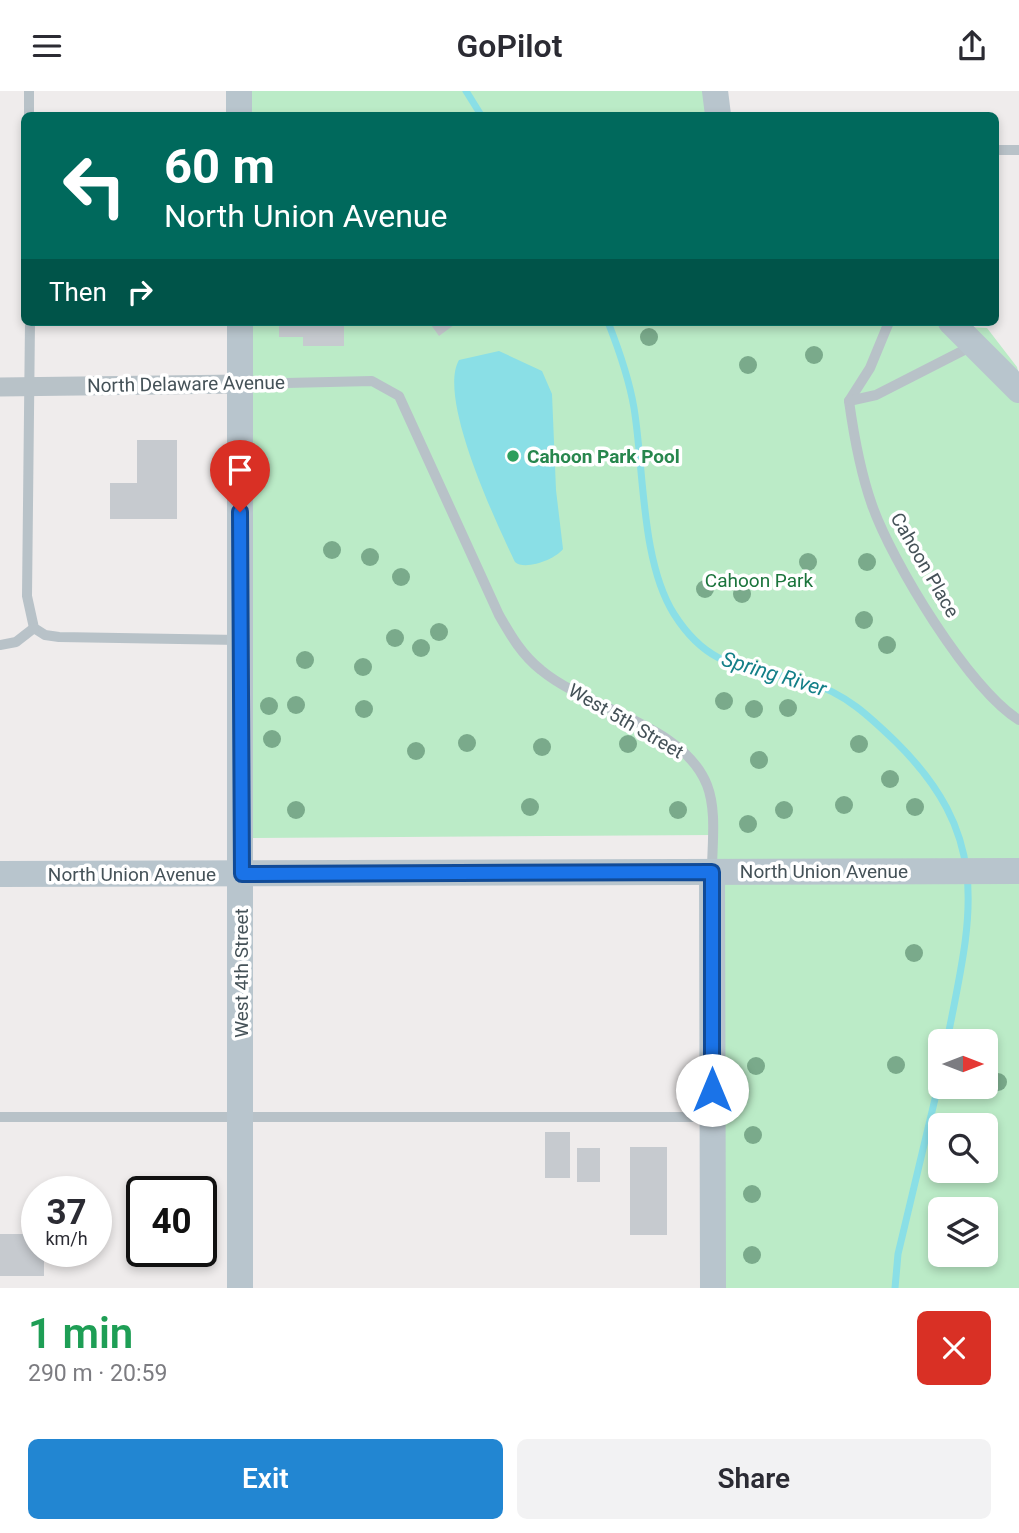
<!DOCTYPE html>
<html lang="en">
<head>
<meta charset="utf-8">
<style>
	:root { --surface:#fff; --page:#f2f2f3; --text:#2b2b33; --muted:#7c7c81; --accent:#2286d2 }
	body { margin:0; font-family:Roboto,sans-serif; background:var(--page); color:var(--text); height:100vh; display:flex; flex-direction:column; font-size:26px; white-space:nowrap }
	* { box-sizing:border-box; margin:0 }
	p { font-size:23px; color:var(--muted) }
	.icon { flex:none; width:38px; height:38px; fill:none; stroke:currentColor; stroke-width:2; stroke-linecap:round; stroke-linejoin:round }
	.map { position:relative; height:1197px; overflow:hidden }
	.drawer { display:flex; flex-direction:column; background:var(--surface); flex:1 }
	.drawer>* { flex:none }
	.top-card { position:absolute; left:21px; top:21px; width:978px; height:214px; border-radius:10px; box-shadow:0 4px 10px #0003; background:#00695c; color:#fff; overflow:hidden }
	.needle { width:46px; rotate:90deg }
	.controls { position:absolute; left:928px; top:938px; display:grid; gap:14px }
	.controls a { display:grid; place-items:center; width:70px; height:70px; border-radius:10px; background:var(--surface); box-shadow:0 4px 10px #0003; font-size:35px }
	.speed { position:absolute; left:21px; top:1085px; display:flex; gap:14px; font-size:35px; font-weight:700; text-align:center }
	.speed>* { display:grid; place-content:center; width:91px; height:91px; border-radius:50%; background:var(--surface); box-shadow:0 4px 10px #0003; line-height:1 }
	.speed small { font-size:18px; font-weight:400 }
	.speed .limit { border:4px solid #111; border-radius:10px; background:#fff; color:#111 }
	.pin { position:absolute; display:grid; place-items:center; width:60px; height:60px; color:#fff; margin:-72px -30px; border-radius:50% 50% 50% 0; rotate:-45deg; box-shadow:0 0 7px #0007 }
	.pin .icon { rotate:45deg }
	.me { position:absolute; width:77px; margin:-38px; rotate:0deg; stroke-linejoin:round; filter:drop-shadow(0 0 5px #0008) }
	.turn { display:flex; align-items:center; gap:24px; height:147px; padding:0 28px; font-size:32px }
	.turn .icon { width:91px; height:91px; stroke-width:2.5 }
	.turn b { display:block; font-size:49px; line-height:60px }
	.then { display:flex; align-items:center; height:66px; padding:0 28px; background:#0003; gap:14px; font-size:26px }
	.round { display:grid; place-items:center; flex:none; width:74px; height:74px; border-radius:10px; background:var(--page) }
	.overview { display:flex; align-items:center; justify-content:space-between; height:119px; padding:0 28px }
	h1 { font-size:42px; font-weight:600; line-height:52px; color:#1e9e55 }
	.cta { display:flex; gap:14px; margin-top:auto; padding:14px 28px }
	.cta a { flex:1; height:80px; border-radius:10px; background:var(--accent); color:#fff; font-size:28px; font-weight:600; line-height:80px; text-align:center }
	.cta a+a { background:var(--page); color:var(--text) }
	header { display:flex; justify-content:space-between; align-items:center; height:91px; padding:0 28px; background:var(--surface); font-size:32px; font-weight:600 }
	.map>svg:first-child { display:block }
	.green { fill:#bbebc7; fill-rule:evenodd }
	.water { fill:#8adfe6 }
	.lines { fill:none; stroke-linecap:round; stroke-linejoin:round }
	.stream { stroke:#8adfe6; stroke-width:7 }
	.building { fill:#c6cacf }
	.lane { stroke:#b8c2c8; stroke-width:10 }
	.street { stroke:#b8c2c8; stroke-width:19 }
	.secondary { stroke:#b8c5cd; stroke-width:26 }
	.tree { fill:#7aaa8b }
	.route-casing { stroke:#114b97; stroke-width:18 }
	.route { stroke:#1a73e8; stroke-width:12 }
	.leisure-dot { fill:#2e9e5b; stroke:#fff; stroke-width:2.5 }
	.labels { text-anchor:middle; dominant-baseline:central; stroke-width:7; stroke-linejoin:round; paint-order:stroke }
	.street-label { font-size:19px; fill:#455258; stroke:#fff }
	.leisure-label { font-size:19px; font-weight:bold; fill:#27864d; stroke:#fff; text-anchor:start }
	.park-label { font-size:19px; fill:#1b743c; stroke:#fff }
	.water-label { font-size:21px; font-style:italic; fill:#137f88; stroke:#fff }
</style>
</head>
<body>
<header><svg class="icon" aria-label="menu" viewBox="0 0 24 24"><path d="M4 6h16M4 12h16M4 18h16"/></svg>GoPilot<svg class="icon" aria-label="share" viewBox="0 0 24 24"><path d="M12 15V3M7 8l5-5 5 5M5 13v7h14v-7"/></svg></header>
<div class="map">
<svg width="1019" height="1197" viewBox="0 0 1019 1197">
	<rect width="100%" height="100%" fill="#efecec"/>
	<g class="green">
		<polygon points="239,0 715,0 718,24 239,24"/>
		<path d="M240,231H951L967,236L987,237L1017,276L1019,284V1197H713L712,744L242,747ZM940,950H985V996H940ZM940,1034H985V1080H940ZM940,1118H985V1164H940Z"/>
	</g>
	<path class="water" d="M499,260L542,280L552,303L556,399L563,458C556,468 525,480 515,471C497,433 437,307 459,269Z"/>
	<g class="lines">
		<g class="stream">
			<polyline points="466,0 481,24"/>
			<path d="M608,231C619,259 629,287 634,317C644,378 641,471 674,523C712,583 750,574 810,592C845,602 870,626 896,651C995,749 971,827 947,950"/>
			<polyline points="895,1197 898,1163 940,987"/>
		</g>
	</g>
	<g class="building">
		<polygon points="279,231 344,231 344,255 303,255 303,246 279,246"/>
		<polygon points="429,231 458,231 439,245"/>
		<polygon points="137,349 177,349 177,428 110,428 110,392 137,392"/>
		<rect x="545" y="1041" width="25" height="46"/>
		<rect x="630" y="1056" width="37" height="88"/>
		<rect x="577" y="1057" width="23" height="34"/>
		<polygon points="0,1143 37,1143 37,1160 44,1160 44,1185 0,1185"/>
	</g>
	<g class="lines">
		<g class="lane">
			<polyline points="29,0 29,24"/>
			<polyline points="996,59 1019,59"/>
			<polyline points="30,231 27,505 34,537 45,544 59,546 239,549"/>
			<path d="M889,231L870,277L849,310C854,346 860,380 872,414C892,471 969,598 1019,629"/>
			<path d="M241,293L372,290L399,305L499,524C511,545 522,564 541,579C589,619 683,633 707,694C717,720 712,753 712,780"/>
			<polyline points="849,310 876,304 972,255"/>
			<polyline points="0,554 16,551 34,537"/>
			<polyline points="0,1026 712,1026"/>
		</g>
		<polyline class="street" points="0,296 240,293"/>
		<g class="secondary">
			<polyline points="239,0 239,24"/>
			<polyline points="715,0 718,24"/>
			<polyline points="240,231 240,1197"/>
			<polyline points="951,231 1019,299"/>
			<polyline points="712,781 713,1197"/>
			<polyline points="0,783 1019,780"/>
		</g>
	</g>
	<g class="tree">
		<circle cx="649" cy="246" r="9"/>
		<circle cx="814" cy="264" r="9"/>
		<circle cx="748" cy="274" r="9"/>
		<circle cx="332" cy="459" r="9"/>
		<circle cx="370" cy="466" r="9"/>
		<circle cx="808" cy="471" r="9"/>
		<circle cx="867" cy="471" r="9"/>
		<circle cx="401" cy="486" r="9"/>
		<circle cx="705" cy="498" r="9"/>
		<circle cx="742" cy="503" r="9"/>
		<circle cx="864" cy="529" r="9"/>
		<circle cx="439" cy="541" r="9"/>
		<circle cx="395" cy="547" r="9"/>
		<circle cx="887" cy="554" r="9"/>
		<circle cx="421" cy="557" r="9"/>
		<circle cx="305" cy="569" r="9"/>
		<circle cx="363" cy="576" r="9"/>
		<circle cx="724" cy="610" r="9"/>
		<circle cx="296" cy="614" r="9"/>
		<circle cx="269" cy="615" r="9"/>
		<circle cx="788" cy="617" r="9"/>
		<circle cx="364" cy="618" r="9"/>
		<circle cx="754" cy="618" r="9"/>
		<circle cx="272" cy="648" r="9"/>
		<circle cx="467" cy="652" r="9"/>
		<circle cx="628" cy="653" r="9"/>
		<circle cx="859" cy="653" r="9"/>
		<circle cx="542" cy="656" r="9"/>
		<circle cx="416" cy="660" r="9"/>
		<circle cx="759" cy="669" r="9"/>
		<circle cx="890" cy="688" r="9"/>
		<circle cx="844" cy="714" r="9"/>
		<circle cx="530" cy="716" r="9"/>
		<circle cx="915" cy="716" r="9"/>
		<circle cx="296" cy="719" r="9"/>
		<circle cx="678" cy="719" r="9"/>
		<circle cx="784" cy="719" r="9"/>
		<circle cx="748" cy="733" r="9"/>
		<circle cx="914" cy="862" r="9"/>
		<circle cx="896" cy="974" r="9"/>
		<circle cx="756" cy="975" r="9"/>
		<circle cx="998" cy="991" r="9"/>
		<circle cx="753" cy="1044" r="9"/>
		<circle cx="752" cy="1103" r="9"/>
		<circle cx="752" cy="1164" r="9"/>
	</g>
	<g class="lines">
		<defs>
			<polyline id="route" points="240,421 242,783 712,781 712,999"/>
		</defs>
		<use href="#route" class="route-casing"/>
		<use href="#route" class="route"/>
	</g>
	<circle class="leisure-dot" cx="513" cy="365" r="7"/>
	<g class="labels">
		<g class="street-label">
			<text transform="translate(186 293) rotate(-1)">North Delaware Avenue</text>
			<text transform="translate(925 474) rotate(60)">Cahoon Place</text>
			<text transform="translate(626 630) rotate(30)">West 5th Street</text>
			<text x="824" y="780">North Union Avenue</text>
			<text x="132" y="783">North Union Avenue</text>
			<text transform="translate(241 882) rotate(-90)">West 4th Street</text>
		</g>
		<g class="leisure-label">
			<text x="527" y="365">Cahoon Park Pool</text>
		</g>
		<g class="park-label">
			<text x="759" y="489">Cahoon Park</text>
		</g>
		<g class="water-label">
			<text transform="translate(774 583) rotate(17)">Spring River</text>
		</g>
	</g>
</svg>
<div class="controls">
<a><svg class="needle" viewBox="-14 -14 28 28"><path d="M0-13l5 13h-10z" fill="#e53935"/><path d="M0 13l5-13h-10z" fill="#7c7c81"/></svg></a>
<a><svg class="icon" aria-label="search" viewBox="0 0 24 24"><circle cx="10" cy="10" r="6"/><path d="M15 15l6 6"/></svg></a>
<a><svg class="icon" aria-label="layers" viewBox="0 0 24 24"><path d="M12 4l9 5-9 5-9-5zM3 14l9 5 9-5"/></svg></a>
</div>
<div class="speed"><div>37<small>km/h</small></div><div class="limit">40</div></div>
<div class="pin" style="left:240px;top:421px;background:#d93025"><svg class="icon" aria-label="arrive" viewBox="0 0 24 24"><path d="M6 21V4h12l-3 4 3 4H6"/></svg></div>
<svg class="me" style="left:712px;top:999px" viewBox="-20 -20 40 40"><circle r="19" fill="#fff"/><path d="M0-13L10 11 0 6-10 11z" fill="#1a73e8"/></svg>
<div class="top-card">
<div class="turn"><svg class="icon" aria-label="left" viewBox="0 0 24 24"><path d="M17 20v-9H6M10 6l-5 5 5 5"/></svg><div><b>60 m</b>North Union Avenue</div></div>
<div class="then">Then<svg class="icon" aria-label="right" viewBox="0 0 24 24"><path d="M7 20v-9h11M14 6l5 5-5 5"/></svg></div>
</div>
</div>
<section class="drawer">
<div class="overview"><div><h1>1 min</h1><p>290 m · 20:59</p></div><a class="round" style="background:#d93025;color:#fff"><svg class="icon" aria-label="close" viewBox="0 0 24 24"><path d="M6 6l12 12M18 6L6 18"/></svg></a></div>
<div class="cta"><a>Exit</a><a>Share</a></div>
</section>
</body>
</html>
